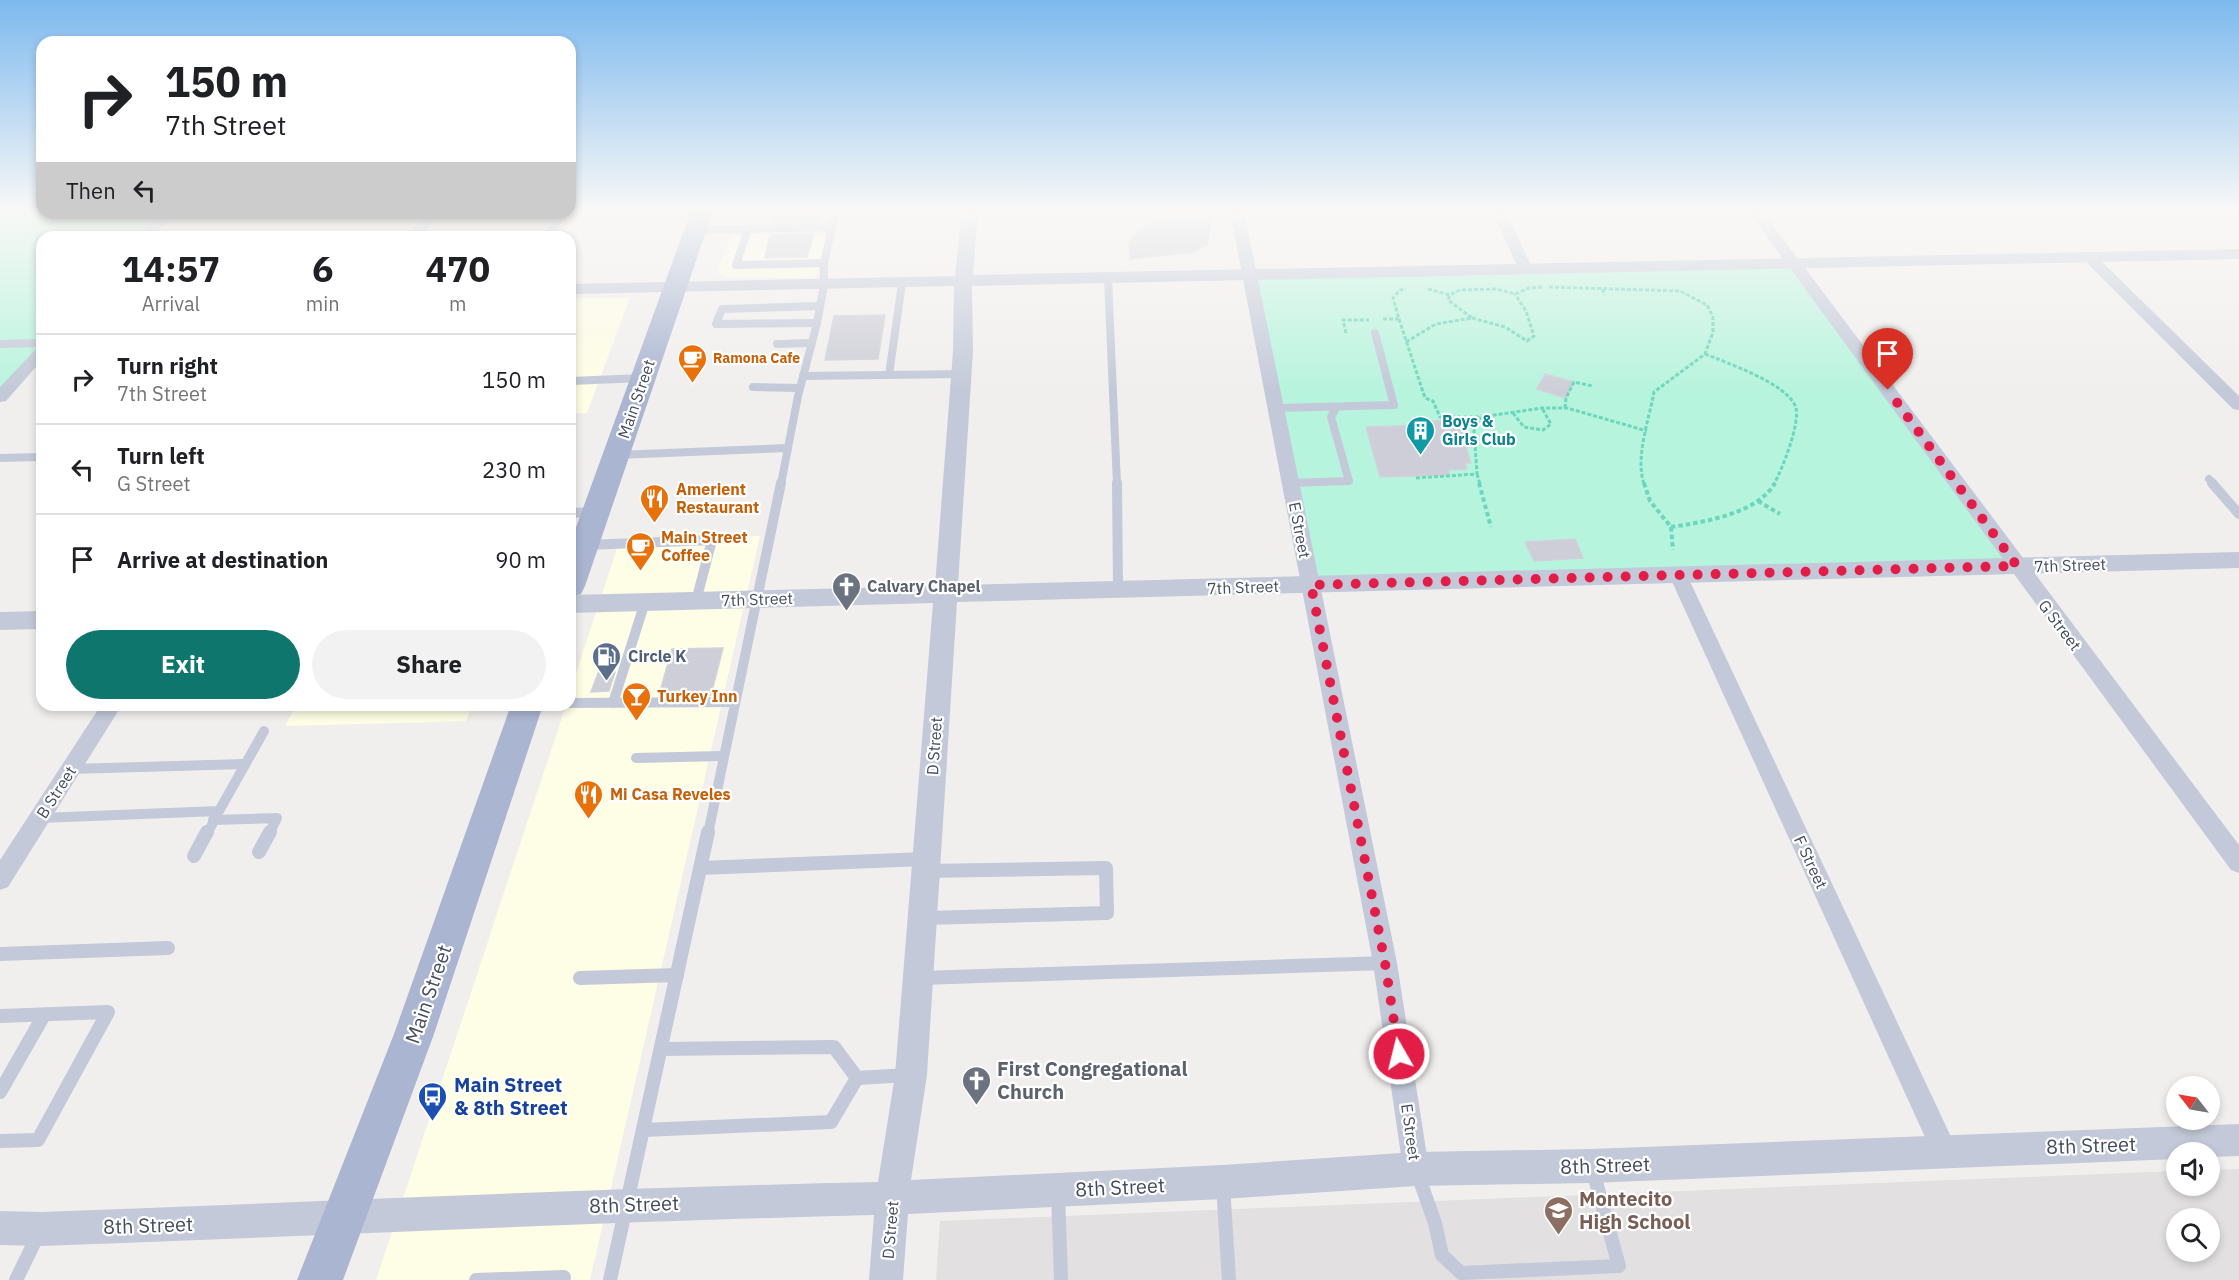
<!DOCTYPE html>
<html lang="en">
<head>
<meta charset="utf-8">
<style>
	:root { --surface:#fff; --page:#f2f2f2; --text:#202124; --muted:#757577; --line:#e0e0e0; --accent:#0f766e }
	body { margin:0; font-family:"IBM Plex Sans",sans-serif; background:var(--page); color:var(--text); height:100vh; display:flex; flex-direction:column; font-size:22px; white-space:nowrap }
	* { box-sizing:border-box; margin:0 }
	p { font-size:20px; color:var(--muted) }
	.icon { flex:none; width:33px; height:33px; fill:none; stroke:currentColor; stroke-width:2; stroke-linecap:round; stroke-linejoin:round }
	.map { position:relative; flex:1; overflow:hidden }
	.sheet { position:absolute; left:36px; top:231px; width:540px; height:480px; display:flex; flex-direction:column; background:var(--surface); border-radius:18px; box-shadow:0 3px 9px #0003 }
	.sheet>* { flex:none }
	.top-card { position:absolute; left:36px; top:36px; width:540px; height:183px; border-radius:18px; box-shadow:0 3px 9px #0003; background:#fff; color:var(--text); overflow:hidden }
	.needle { width:39px; rotate:301deg }
	.tools { position:absolute; left:2166px; top:1076px; display:grid; gap:12px }
	.tools a { display:grid; place-items:center; width:54px; height:54px; border-radius:50%; background:var(--surface); box-shadow:0 3px 9px #0003; font-size:30px }
	.pin { position:absolute; display:grid; place-items:center; width:51px; height:51px; color:#fff; margin:-62px -26px; border-radius:50% 50% 50% 0; rotate:-45deg; box-shadow:0 0 6px #0007 }
	.pin .icon { rotate:45deg }
	.me { position:absolute; width:66px; margin:-33px; rotate:352deg; stroke-linejoin:round; filter:drop-shadow(0 0 4px #0008) }
	.turn { display:flex; align-items:center; gap:21px; height:126px; padding:0 30px; font-size:27px }
	.turn .icon { width:78px; height:78px; stroke-width:2.5 }
	.turn b { display:block; font-size:42px; line-height:51px }
	.then { display:flex; align-items:center; height:57px; padding:0 30px; background:#0003; gap:12px; font-size:22px }
	.eta { display:flex; justify-content:space-evenly; align-items:center; height:102px; text-align:center }
	.eta b { font-size:36px; font-weight:700; line-height:42px }
	.cta { display:flex; gap:12px; margin-top:auto; padding:12px 30px }
	.cta a { flex:1; height:69px; border-radius:36px; background:var(--accent); color:#fff; font-size:24px; font-weight:700; line-height:69px; text-align:center }
	.cta a+a { background:var(--page); color:var(--text) }
	ul { padding:0; list-style:none }
	li { display:flex; align-items:center; gap:18px; height:90px; padding:0 30px; border-top:2px solid var(--line) }
	li div { flex:1 }
	li b { display:block; font-size:22px }
	li em { font-style:normal }
	.map>svg:first-child { display:block }
	.commercial { fill:#fefde5 }
	.education { fill:#e2e0e0; fill-rule:evenodd }
	.green { fill:#b7f4dd }
	.building { fill:#cdced7; stroke:#d1d2db; stroke-width:1.5 }
	.lines { fill:none; stroke-linecap:round; stroke-linejoin:round }
	.path-far1 { stroke:#6bd7bb; stroke-width:3; stroke-dasharray:4 2; stroke-linecap:butt }
	.path { stroke:#6bd7bb; stroke-width:4; stroke-dasharray:4.5 3; stroke-linecap:butt }
	.service-far2 { stroke:#c3c9d8; stroke-width:8 }
	.service-far1 { stroke:#c3c9d8; stroke-width:10 }
	.service { stroke:#c3c9d8; stroke-width:14 }
	.minor { fill:#c3c9d8; fill-rule:evenodd }
	.tertiary { fill:#c3c9d8; fill-rule:evenodd }
	.primary { fill:#aab5d1; fill-rule:evenodd }
	.route { stroke:#e11d48; stroke-width:10; stroke-dasharray:0 18 }
	.labels { text-anchor:middle; dominant-baseline:central; stroke-width:4.5; stroke-linejoin:round; paint-order:stroke }
	.far-food-label { font-size:14px; font-weight:bold; fill:#c56008; stroke:#fff; text-anchor:start }
	.street-label { font-size:16px; fill:#444c5e; stroke:#fff }
	.culture-label { font-size:16px; font-weight:bold; fill:#0d838f; stroke:#fff; text-anchor:start }
	.food-label { font-size:16px; font-weight:bold; fill:#c56008; stroke:#fff; text-anchor:start }
	.worship-label { font-size:16px; font-weight:bold; fill:#5b616d; stroke:#fff; text-anchor:start }
	.service-label { font-size:16px; font-weight:bold; fill:#4e5e75; stroke:#fff; text-anchor:start }
	.near-street-label { font-size:20px; fill:#444c5e; stroke:#fff }
	.near-worship-label { font-size:20px; font-weight:bold; fill:#5b616d; stroke:#fff; text-anchor:start }
	.near-transit-label { font-size:20px; font-weight:bold; fill:#164399; stroke:#fff; text-anchor:start }
	.near-education-label { font-size:20px; font-weight:bold; fill:#785e54; stroke:#fff; text-anchor:start }
</style>
</head>
<body>
<div class="map">
<svg width="2239" height="1280" viewBox="0 0 2239 1280">
	<rect width="100%" height="100%" fill="#f1efee"/>
	<g class="commercial">
		<polygon points="828,234 816,278 727,277 719,274 718,270 731,235"/>
		<polygon points="570,298 630,298 587,413 570,414"/>
		<polygon points="760,536 590,1280 376,1280 566,705 570,705 570,692 620,539"/>
		<polygon points="296,705 473,705 466,721 285,726"/>
	</g>
	<path class="education" d="M2239,1169V1280H936L940,1221L2176,1171V1185H2210V1170ZM2176,1218H2210V1251H2176Z"/>
	<g class="green">
		<polygon points="0,211 167,213 145,237 42,237 42,350 0,397"/>
		<polygon points="1795,262 2018,566 1312,585 1251,274"/>
	</g>
	<g class="building">
		<polygon points="777,211 820,211 818,221 774,222"/>
		<polygon points="1186,211 1212,211 1207,245 1193,252 1130,259 1129,243 1139,229"/>
		<polygon points="814,234 807,257 765,258 770,235"/>
		<polygon points="885,315 878,359 825,360 834,316"/>
		<polygon points="1545,374 1574,382 1566,398 1537,389"/>
		<polygon points="1461,420 1471,447 1466,448 1471,463 1465,463 1467,469 1448,470 1449,475 1380,477 1366,427 1433,425 1431,421"/>
		<polygon points="1575,539 1583,558 1534,561 1525,542"/>
		<polygon points="723,648 711,695 659,695 672,649"/>
		<polygon points="615,672 609,691 591,692 598,673"/>
	</g>
	<g class="lines">
		<g class="path-far1">
			<path d="M1549,287L1680,291L1707,305L1713,317V332L1705,354L1654,392C1649,420 1635,457 1644,484"/>
			<polyline points="1428,289 1450,295 1460,290 1496,289 1515,294 1529,288 1542,287"/>
			<polyline points="1602,289 1605,295"/>
			<polyline points="1472,318 1505,327 1527,341 1534,336 1526,311 1515,294"/>
			<polyline points="1383,319 1399,319 1393,298 1400,290 1406,289"/>
			<polyline points="1399,319 1425,398 1433,401 1440,417 1481,417 1542,408 1567,408 1647,431"/>
			<polyline points="1346,333 1343,320 1369,320"/>
			<polyline points="1406,342 1436,324 1472,318 1448,300 1450,295"/>
			<path d="M1705,354C1727,363 1789,384 1796,408C1800,424 1782,470 1774,484"/>
			<polyline points="1565,408 1566,398 1574,382 1593,386"/>
			<polyline points="1513,413 1524,427 1543,430 1551,424 1542,408"/>
			<polyline points="1474,430 1481,417"/>
			<polyline points="1477,474 1480,484"/>
			<polyline points="1416,478 1477,474 1474,430 1459,417"/>
		</g>
		<g class="path">
			<polyline points="1479,483 1491,527"/>
			<polyline points="1644,483 1650,501 1671,527 1673,550"/>
			<polyline points="1758,501 1780,514"/>
			<path d="M1671,527C1704,522 1757,514 1775,483"/>
		</g>
		<g class="service-far2">
			<polyline points="748,229 736,265 824,263"/>
			<polyline points="696,230 832,227"/>
			<polyline points="548,237 561,213"/>
			<polyline points="1108,278 1117,484"/>
			<polyline points="817,323 716,324 722,309 820,306"/>
			<polyline points="0,344 42,343"/>
			<polyline points="777,344 811,343"/>
			<polyline points="889,375 902,283"/>
			<polyline points="803,376 962,374"/>
			<polyline points="570,381 643,378"/>
			<polyline points="753,387 800,388"/>
			<polyline points="1277,408 1394,405 1375,333"/>
			<polyline points="617,455 788,448"/>
			<polyline points="0,458 42,457"/>
			<polyline points="2209,479 2214,484"/>
			<polyline points="1291,483 1349,481 1331,417 1336,408"/>
			<polyline points="781,484 798,396 817,323 824,285 824,263 836,211"/>
		</g>
		<g class="service-far1">
			<polyline points="1117,483 1118,590"/>
			<polyline points="2212,483 2239,514"/>
			<polyline points="570,513 596,512"/>
			<polyline points="586,545 712,540 696,601"/>
			<polyline points="570,703 734,702"/>
			<polyline points="613,703 645,602"/>
			<polyline points="636,758 723,756"/>
			<polyline points="71,769 245,764"/>
			<polyline points="40,818 219,811 264,731"/>
			<polyline points="213,820 277,818 269,834"/>
			<polyline points="207,834 216,817"/>
			<polyline points="708,834 781,483"/>
		</g>
		<g class="service">
			<polyline points="259,852 270,832"/>
			<polyline points="194,856 207,832"/>
			<polyline points="700,868 924,859"/>
			<polyline points="925,871 1106,868 1107,913 925,918"/>
			<polyline points="0,954 168,948"/>
			<polyline points="580,978 677,975"/>
			<polyline points="921,978 1385,963"/>
			<polyline points="0,1016 108,1012 38,1140 0,1141"/>
			<polyline points="857,1078 908,1075"/>
			<polyline points="0,1092 44,1015"/>
			<polyline points="644,1130 831,1122 857,1078 834,1047 661,1049"/>
			<polyline points="1418,1175 1435,1223 1442,1255 1461,1273 1619,1266 1593,1171"/>
			<polyline points="1223,1185 1229,1280"/>
			<polyline points="1058,1193 1061,1280"/>
			<polyline points="16,1280 38,1235"/>
			<polyline points="476,1280 564,1277 563,1280"/>
			<polyline points="610,1280 708,832"/>
		</g>
		<g class="minor">
			<polygon points="1230,211 1244,211 1397,963 1429,1169 1426,1179 1416,1182 1406,1179 1403,1169 1373,963"/>
			<polygon points="1492,211 1506,211 1532,268 1530,271 1525,272 1518,268"/>
			<polygon points="1748,211 1762,211 2239,845 2239,873 2231,870"/>
			<polygon points="160,213 174,213 153,237 139,237"/>
			<polygon points="424,213 438,213 422,237 408,237"/>
			<polygon points="2088,252 2093,253 2239,396 2239,410 2233,409 2083,259 2081,256"/>
			<polygon points="42,346 42,360 6,401 0,402 0,387 37,348"/>
			<polygon points="1678,568 1685,570 1687,575 1953,1141 1957,1150 1953,1159 1944,1163 1935,1159 1669,575 1671,570"/>
			<polygon points="101,705 122,705 8,887 0,890 0,860"/>
		</g>
		<g class="tertiary">
			<path d="M962,211H978L973,275L2239,249V259L972,286L973,351L958,585L2239,552V568L957,602L927,1075L911,1180L1223,1165L1416,1152L1591,1149L2239,1124V1156L2210,1157V1152H2176V1159L1591,1183L1416,1186L1223,1199L908,1214L903,1280H869L874,1215C596,1222 319,1236 41,1246L0,1245V1211L41,1212C320,1202 599,1188 878,1182L895,1075L933,603L570,613V595L935,586L953,351L954,286L570,294V284L955,276Z"/>
			<polygon points="42,611 42,629 0,630 0,612"/>
		</g>
		<g class="primary">
			<polygon points="691,211 713,211 585,586 581,594 570,597 570,544"/>
			<polygon points="511,705 543,705 434,1034 343,1280 297,1280 394,1034"/>
		</g>
	</g>
	<linearGradient id="sky" x2="0" y2="1"><stop stop-color="#7db9ee"/><stop offset="0.54" stop-color="#f9f8f7"/><stop offset="1" stop-color="#f9f8f7" stop-opacity="0"/></linearGradient>
	<rect width="2239" height="390" fill="url(#sky)"/>
	<g class="lines">
		<polyline class="route" points="1399,1054 1385,963 1311,585 2017,566 1888,390"/>
	</g>
	<defs>
		<symbol id="cafe-pin" viewBox="-11 -11 22 30"><path d="M0 17L-7.5 6A9.5 9.5 0 1 1 7.5 6Z" fill="#e8710a" stroke="#fff"/><path d="M-5.5-4.5H6V0H3Q3 3.5 0 3.5H-2.5Q-5.5 3.5-5.5 0ZM3-3.2v2h1.7v-2ZM-6 4.5H4V6H-6Z" fill="#fff"/></symbol>
		<symbol id="building-pin" viewBox="-11 -11 22 30"><path d="M0 17L-7.5 6A9.5 9.5 0 1 1 7.5 6Z" fill="#0f9aa8" stroke="#fff"/><path d="M-4-6H4V6H1V3H-1V6H-4ZM-2.5-4.3h1.7v1.8h-1.7ZM.8-4.3h1.7v1.8H.8ZM-2.5-1h1.7V.8h-1.7ZM.8-1h1.7V.8H.8Z" fill="#fff"/></symbol>
		<symbol id="restaurant-pin" viewBox="-11 -11 22 30"><path d="M0 17L-7.5 6A9.5 9.5 0 1 1 7.5 6Z" fill="#e8710a" stroke="#fff"/><path d="M-5-6h1v4h1v-4h1v4h1v-4h1v5L-1.5 .5V6h-2V.5L-5-1ZM5-6V6H3V1.5H1.5Q1.5-4 5-6Z" fill="#fff"/></symbol>
		<symbol id="church-pin" viewBox="-11 -11 22 30"><path d="M0 17L-7.5 6A9.5 9.5 0 1 1 7.5 6Z" fill="#6b7280" stroke="#fff"/><path d="M-1.2-6h2.4v3.5h3.3v2.4h-3.3V6h-2.4V-.1h-3.3v-2.4h3.3Z" fill="#fff"/></symbol>
		<symbol id="fuel-pin" viewBox="-11 -11 22 30"><path d="M0 17L-7.5 6A9.5 9.5 0 1 1 7.5 6Z" fill="#5c6f8a" stroke="#fff"/><path d="M-5.5-6h7V0h2V4h1.3V-2.5L3-4.5l.8-.8L6-3V5H2.5V1h-1V6h-7ZM-4.2-4.7v3.2H.2V-4.7Z" fill="#fff"/></symbol>
		<symbol id="bar-pin" viewBox="-11 -11 22 30"><path d="M0 17L-7.5 6A9.5 9.5 0 1 1 7.5 6Z" fill="#e8710a" stroke="#fff"/><path d="M-6-5H6L.8 .8V4.5H3.5V6h-7V4.5H-.8V.8Z" fill="#fff"/></symbol>
		<symbol id="bus-pin" viewBox="-11 -11 22 30"><path d="M0 17L-7.5 6A9.5 9.5 0 1 1 7.5 6Z" fill="#1a4fb4" stroke="#fff"/><path d="M-5-6H5V4H4V6H2V4H-2V6H-4V4H-5ZM-3.5-4V0h7V-4ZM-3.5 1.2v1.5H-2V1.2ZM2 1.2v1.5H3.5V1.2Z" fill="#fff"/></symbol>
		<symbol id="school-pin" viewBox="-11 -11 22 30"><path d="M0 17L-7.5 6A9.5 9.5 0 1 1 7.5 6Z" fill="#8d6e63" stroke="#fff"/><path d="M0-5L7-2L0 1L-7-2ZM-4 1L0 2.5L4 1V4Q0 6-4 4Z" fill="#fff"/></symbol>
	</defs>
	<g fill-rule="evenodd">
		<use href="#cafe-pin" x="676" y="342" width="33" height="45"/>
		<use href="#building-pin" x="1404" y="414" width="33" height="45"/>
		<use href="#restaurant-pin" x="638" y="482" width="33" height="45"/>
		<use href="#cafe-pin" x="624" y="530" width="33" height="45"/>
		<use href="#church-pin" x="830" y="570" width="33" height="45"/>
		<use href="#fuel-pin" x="590" y="640" width="33" height="45"/>
		<use href="#bar-pin" x="620" y="680" width="33" height="45"/>
		<use href="#restaurant-pin" x="572" y="778" width="33" height="45"/>
		<use href="#church-pin" x="960" y="1064" width="33" height="45"/>
		<use href="#bus-pin" x="416" y="1080" width="33" height="45"/>
		<use href="#school-pin" x="1542" y="1194" width="33" height="45"/>
	</g>
	<g class="labels">
		<g class="far-food-label">
			<text x="713" y="358">Ramona Cafe</text>
		</g>
		<g class="street-label">
			<text transform="translate(636 399) rotate(-71)">Main Street</text>
			<text transform="translate(1300 530) rotate(79)">E Street</text>
			<text transform="translate(2070 565) rotate(-2)">7th Street</text>
			<text transform="translate(1243 587) rotate(-2)">7th Street</text>
			<text transform="translate(757 599) rotate(-2)">7th Street</text>
			<text transform="translate(2060 625) rotate(53)">G Street</text>
			<text transform="translate(934 746) rotate(-86)">D Street</text>
			<text transform="translate(56 792) rotate(-57)">B Street</text>
			<text transform="translate(1811 862) rotate(65)">F Street</text>
			<text transform="translate(1411 1132) rotate(82)">E Street</text>
			<text transform="translate(890 1230) rotate(-85)">D Street</text>
		</g>
		<g class="culture-label">
			<text x="1442" y="421">Boys &amp;<tspan x="1442" dy="18">Girls Club</tspan></text>
		</g>
		<g class="food-label">
			<text x="676" y="489">Amerient<tspan x="676" dy="18">Restaurant</tspan></text>
			<text x="661" y="537">Main Street<tspan x="661" dy="18">Coffee</tspan></text>
			<text x="657" y="696">Turkey Inn</text>
			<text x="610" y="794">Mi Casa Reveles</text>
		</g>
		<g class="worship-label">
			<text x="867" y="586">Calvary Chapel</text>
		</g>
		<g class="service-label">
			<text x="628" y="656">Circle K</text>
		</g>
		<g class="near-street-label">
			<text transform="translate(428 994) rotate(-71)">Main Street</text>
			<text transform="translate(2091 1145) rotate(-2)">8th Street</text>
			<text transform="translate(1605 1165) rotate(-2)">8th Street</text>
			<text transform="translate(1120 1187) rotate(-3)">8th Street</text>
			<text transform="translate(634 1204) rotate(-2)">8th Street</text>
			<text transform="translate(148 1225) rotate(-2)">8th Street</text>
		</g>
		<g class="near-worship-label">
			<text x="997" y="1068">First Congregational<tspan x="997" dy="23">Church</tspan></text>
		</g>
		<g class="near-transit-label">
			<text x="454" y="1084">Main Street<tspan x="454" dy="23">&amp; 8th Street</tspan></text>
		</g>
		<g class="near-education-label">
			<text x="1579" y="1198">Montecito<tspan x="1579" dy="23">High School</tspan></text>
		</g>
	</g>
</svg>
<div class="tools">
<a><svg class="needle" viewBox="-14 -14 28 28"><path d="M0-13l5 13h-10z" fill="#e53935"/><path d="M0 13l5-13h-10z" fill="#757577"/></svg></a>
<a><svg class="icon" aria-label="sound" viewBox="0 0 24 24"><path d="M4 9h4l5-4v14l-5-4H4zM17 9q2 3 0 6"/></svg></a>
<a><svg class="icon" aria-label="search" viewBox="0 0 24 24"><circle cx="10" cy="10" r="6"/><path d="M15 15l6 6"/></svg></a>
</div>
<div class="pin" style="left:1888px;top:390px;background:#d93025"><svg class="icon" aria-label="arrive" viewBox="0 0 24 24"><path d="M6 21V4h12l-3 4 3 4H6"/></svg></div>
<svg class="me" style="left:1399px;top:1054px" viewBox="-20 -20 40 40"><circle r="17" fill="#e11d48" stroke="#fff" stroke-width="3"/><path d="M0-11L8 9 0 5-8 9z" fill="#fff"/></svg>
<div class="top-card">
<div class="turn"><svg class="icon" aria-label="right" viewBox="0 0 24 24"><path d="M7 20v-9h11M14 6l5 5-5 5"/></svg><div><b>150 m</b>7th Street</div></div>
<div class="then">Then<svg class="icon" aria-label="left" viewBox="0 0 24 24"><path d="M17 20v-9H6M10 6l-5 5 5 5"/></svg></div>
</div>
<section class="sheet">
<div class="eta">
<div><b>14:57</b><p>Arrival</p></div>
<div><b>6</b><p>min</p></div>
<div><b>470</b><p>m</p></div>
</div>
<ul>
<li><svg class="icon" aria-label="right" viewBox="0 0 24 24"><path d="M7 20v-9h11M14 6l5 5-5 5"/></svg><div><b>Turn right</b><p>7th Street</p></div><em>150 m</em></li>
<li><svg class="icon" aria-label="left" viewBox="0 0 24 24"><path d="M17 20v-9H6M10 6l-5 5 5 5"/></svg><div><b>Turn left</b><p>G Street</p></div><em>230 m</em></li>
<li><svg class="icon" aria-label="arrive" viewBox="0 0 24 24"><path d="M6 21V4h12l-3 4 3 4H6"/></svg><div><b>Arrive at destination</b></div><em>90 m</em></li>
</ul>
<div class="cta"><a>Exit</a><a>Share</a></div>
</section>
</div>
</body>
</html>
